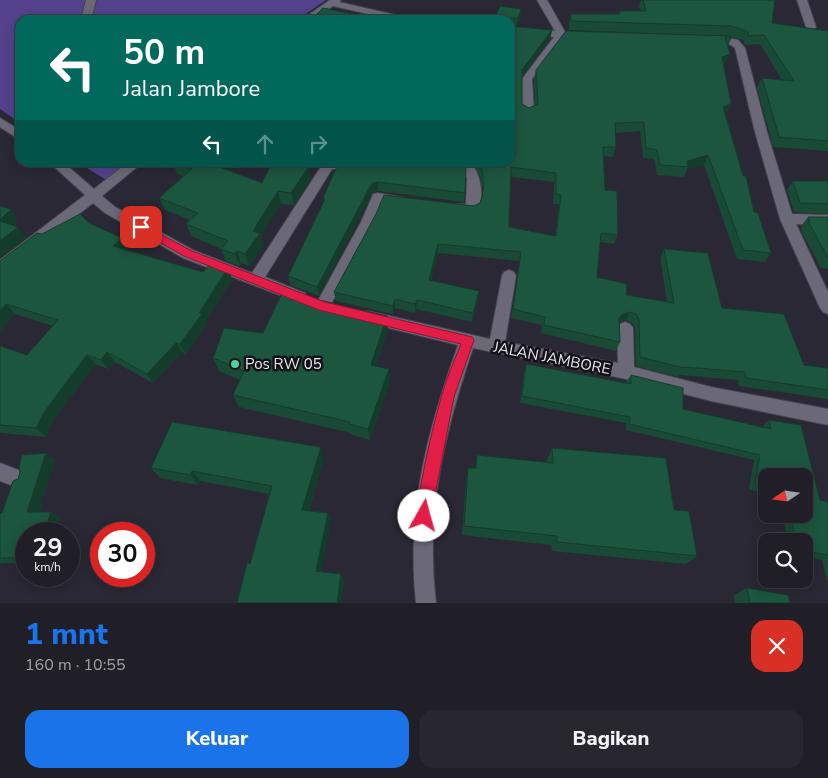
<!DOCTYPE html>
<html lang="id">
<head>
<meta charset="utf-8">
<style>
	:root { --surface:#201e27; --page:#28272f; --text:#f1f3f6; --muted:#a2a2a7; --line:#3d3c44; --accent:#1a73e8 }
	body { margin:0; font-family:"Nunito Sans",sans-serif; background:var(--page); color:var(--text); height:100vh; display:flex; flex-direction:column; font-size:19px; white-space:nowrap }
	* { box-sizing:border-box; margin:0 }
	p { font-size:16px; color:var(--muted) }
	.icon { flex:none; width:28px; height:28px; fill:none; stroke:currentColor; stroke-width:2; stroke-linecap:round; stroke-linejoin:round }
	.map { position:relative; height:603px; overflow:hidden }
	.details { display:flex; flex-direction:column; background:var(--surface); flex:1 }
	.details>* { flex:none }
	.top-card { position:absolute; left:15px; top:15px; width:500px; height:152px; border-radius:15px; box-shadow:0 2px 12px #0003,0 0 0 1px var(--line); background:#00695c; color:#fff; overflow:hidden }
	.needle { width:32px; rotate:257deg }
	.controls { position:absolute; left:758px; top:468px; display:grid; gap:10px }
	.controls a { display:grid; place-items:center; width:55px; height:55px; border-radius:10px; background:var(--surface); box-shadow:0 2px 12px #0003,0 0 0 1px var(--line); font-size:25px }
	.speed { position:absolute; left:15px; top:522px; display:flex; gap:10px; font-size:25px; font-weight:700; text-align:center }
	.speed>* { display:grid; place-content:center; width:65px; height:65px; border-radius:50%; background:var(--surface); box-shadow:0 2px 12px #0003,0 0 0 1px var(--line); line-height:1 }
	.speed small { font-size:12px; font-weight:400 }
	.speed .limit { border:8px solid #d22; background:#fff; color:#111 }
	.pin { position:absolute; display:grid; place-items:center; width:42px; height:42px; color:#fff; margin:-21px; border-radius:10px; box-shadow:0 2px 8px #0006 }
	.me { position:absolute; width:55px; margin:-28px; rotate:7deg; stroke-linejoin:round; filter:drop-shadow(0 0 4px #0008) }
	.turn { display:flex; align-items:center; gap:18px; height:105px; padding:0 25px; font-size:22px }
	.turn .icon { width:65px; height:65px; stroke-width:2.5 }
	.turn b { display:block; font-size:35px; line-height:42px }
	.lanes { display:flex; align-items:center; height:48px; padding:0 25px; background:#0003; justify-content:center; gap:25px; direction:ltr }
	.lanes .off { opacity:.35 }
	.round { display:grid; place-items:center; flex:none; width:52px; height:52px; border-radius:15px; background:var(--page) }
	.overview { display:flex; align-items:center; justify-content:space-between; height:85px; padding:0 25px }
	h1 { font-size:30px; font-weight:800; line-height:38px; color:var(--accent) }
	.action { display:flex; gap:10px; margin-top:auto; padding:10px 25px }
	.action a { flex:1; height:58px; border-radius:15px; background:var(--accent); color:#fff; font-size:20px; font-weight:800; line-height:58px; text-align:center }
	.action a+a { background:var(--page); color:var(--text) }
	.map>svg:first-child { display:block }
	.green { fill:#54428c }
	.lines { fill:none; stroke-linecap:round; stroke-linejoin:round }
	.minor-casing { stroke:#45444e; stroke-width:2 }
	.minor { fill:#6b6977; fill-rule:evenodd }
	.wall { fill:#184a35; fill-rule:evenodd }
	.shaded-wall { fill:#143c2b }
	.building { fill:#1c563e; stroke:#143c2b; fill-rule:evenodd }
	.route { fill:#e11d48; stroke:#92132f }
	.poi-dot { fill:#4bd49b; stroke:#121117; stroke-width:2 }
	.labels { text-anchor:middle; dominant-baseline:central; stroke-width:5; stroke-linejoin:round; paint-order:stroke }
	.street-label { font-size:15px; fill:#e8e7f0; stroke:#121117 }
	.poi-label { font-size:15px; fill:#e8e7f0; stroke:#121117; text-anchor:start }
</style>
</head>
<body>
<div class="map">
<svg width="828" height="603" viewBox="0 0 828 603">
	<rect width="100%" height="100%" fill="#2a2834"/>
	<g class="green">
		<polygon points="0,0 326,0 297,20 20,20 20,123 0,109"/>
		<polygon points="79,163 133,163 108,181"/>
	</g>
	<g class="lines">
		<defs>
			<g id="minor">
				<polygon points="86,0 96,0 91,20 81,20"/>
				<polygon points="330,0 341,0 339,2 409,18 411,20 394,20 333,6 312,20 301,20"/>
				<polygon points="537,0 547,0 565,32 583,33 588,36 583,39 563,38 532,79 534,113 528,116 522,113 522,79 554,37 510,34 510,28 555,31"/>
				<polygon points="797,0 807,0 816,27 814,29 811,30 806,27"/>
				<path d="M723,37L738,40L745,48L767,132L792,214L828,215V225L796,224L828,292V314L823,312L820,308L780,219L755,132L735,48C726,39 715,47 706,40L711,37Z"/>
				<polygon points="0,118 20,130 20,140 0,127"/>
				<polygon points="49,162 63,162 94,189 128,162 143,162 102,196 115,207 193,250 252,273 324,162 363,162 359,170 332,169 265,277 305,293 307,297 305,301 300,303 183,258 105,213 93,203 5,272 0,273 0,260 85,195"/>
				<path d="M458,162H471C481,175 485,198 477,212L472,214L451,210L449,207L451,204H466L467,178Z"/>
				<polygon points="378,193 406,198 408,201 406,204 401,205 382,202 375,222 328,310 323,312 318,310 315,306 361,222 372,197 373,194"/>
				<path d="M509,270L514,272L516,276L505,342L618,363L617,328L620,324L625,322L630,324L633,328L634,367L711,387L828,409V425L711,401L626,379L473,348C444,434 425,512 436,603H416C406,510 427,432 458,345L368,323L363,321L360,317L363,313L368,311L490,339L502,276L504,272Z"/>
				<polygon points="0,463 26,473 28,479 26,485 19,488 0,481"/>
			</g>
		</defs>
		<use href="#minor" class="minor-casing"/>
		<use href="#minor" class="minor"/>
	</g>
	<g class="wall">
		<path d="M641,0L772,23L828,31V151L773,147L757,87L762,78L782,80L760,44L745,45L743,40L732,37L728,46H727L726,63L723,64L731,103L727,112L725,113L754,212L771,253L765,262L737,259L704,165L687,169L684,177L657,175L654,159L643,158L640,131L616,133V147L613,157L603,156L605,190L618,235L614,244L600,242L597,277L626,295L667,302L660,258L664,249L722,308L804,365L828,368V399L739,386L738,380L679,375L678,377L636,366L635,328L632,323L626,320L620,322V342L616,351L541,333L542,325L511,318L520,261L438,253L431,280L479,291L478,300L472,322L416,309L415,313L395,308L393,314L336,301L334,292L474,206L480,203L482,197L483,193L481,179L473,162H510L494,20L521,9L520,18L516,27L552,30L550,39L522,77V104L529,108L535,105L534,80L536,70L729,36L569,30V23L571,14H618L619,11H641L639,6ZM511,177L554,182L553,204H559L555,236L509,227Z"/>
		<polygon points="173,162 220,162 222,168 262,183 309,166 311,178 294,205 281,204 261,236 264,245 249,266 241,263 240,266 226,261 221,249 191,236 186,224 190,220 165,210 159,198 183,176 177,174"/>
		<polygon points="339,162 465,193 464,202 378,191 373,192 319,296 290,285 288,276 324,202 323,198"/>
		<polygon points="793,181 828,181 828,214 794,212 787,190"/>
		<polygon points="808,217 828,217 828,269 821,268 801,231 802,229 801,226"/>
		<polygon points="89,223 128,248 127,250 203,272 228,268 232,279 206,321 207,324 186,354 182,352 153,383 115,362 108,369 95,364 54,420 46,437 0,433 0,346 27,355 53,326 15,314 0,331 0,261 42,234"/>
		<polygon points="315,299 387,316 388,329 376,366 389,369 390,382 370,440 352,435 351,433 239,407 233,395 240,380 219,371 213,358 263,333"/>
		<polygon points="526,364 627,383 627,381 631,375 683,409 763,427 763,426 769,420 820,500 828,502 828,581 827,581 822,560 804,557 804,541 788,541 782,514 804,514 804,476 766,476 766,494 749,489 754,460 626,430 626,423 520,403 524,371"/>
		<polygon points="552,448 674,510 697,556 686,564 552,551 551,545 462,535 466,479 468,468 475,468 477,455 547,463 547,460"/>
		<polygon points="46,453 55,460 39,512 51,512 60,518 55,534 26,534 26,563 0,563 0,513 2,513 18,479"/>
		<polygon points="324,458 309,511 328,513 331,522 321,571 344,581 341,603 237,603 250,564 269,494 200,481 198,485 160,478 151,468"/>
		<polygon points="747,588 790,603 735,603 734,595"/>
	</g>
	<g class="shaded-wall">
		<polygon points="521,9 520,18 516,27 518,18"/>
		<polygon points="552,30 550,39 520,79 522,70"/>
		<polygon points="730,54 726,63 718,66 722,57"/>
		<polygon points="731,103 727,112 719,116 723,107"/>
		<polygon points="708,155 704,165 687,169 688,167 687,161"/>
		<polygon points="214,162 220,162 223,170 212,164"/>
		<polygon points="309,166 311,178 294,205 291,193"/>
		<polygon points="378,182 378,191 373,192 319,296 317,287 372,183"/>
		<polygon points="278,191 281,204 261,236 264,245 249,266 245,254 253,231"/>
		<polygon points="11,209 18,220 7,232 0,223 0,220"/>
		<polygon points="18,227 26,238 0,258 0,241"/>
		<polygon points="122,238 128,248 119,256 113,246"/>
		<polygon points="438,244 438,253 428,289 429,280"/>
		<polygon points="237,251 241,263 240,266 235,254"/>
		<polygon points="228,268 232,279 206,321 207,324 186,354 180,344"/>
		<polygon points="479,291 478,300 472,322 473,313"/>
		<polygon points="395,299 395,308 393,314 393,306"/>
		<polygon points="417,300 416,309 415,313 415,304"/>
		<polygon points="6,304 15,314 0,331 0,311"/>
		<polygon points="630,312 626,320 619,322 619,318 623,314"/>
		<polygon points="387,316 388,329 372,377 371,365"/>
		<polygon points="176,343 182,352 153,383 147,374"/>
		<polygon points="107,352 115,362 108,369 101,360"/>
		<polygon points="87,355 95,364 54,420 46,437 36,428 45,411"/>
		<polygon points="389,369 390,382 370,440 368,429"/>
		<polygon points="321,447 324,458 306,519 302,510"/>
		<polygon points="46,453 55,460 37,519 27,512"/>
		<polygon points="192,471 200,481 198,485 191,475"/>
		<polygon points="51,512 60,518 55,534 43,534"/>
		<polygon points="328,513 331,522 320,578 316,571"/>
		<polygon points="341,574 344,581 341,603 337,603"/>
	</g>
	<g class="building">
		<polygon points="643,0 775,0 772,23 828,31 828,141 779,137 762,78 794,81 764,35 749,36 747,31 731,26 571,21 571,14 620,14 619,11 646,11"/>
		<polygon points="500,6 521,9 518,18 510,18 510,20 494,20"/>
		<polygon points="323,8 383,20 311,20"/>
		<polygon points="405,15 435,20 401,20"/>
		<path d="M510,26L552,30L522,70V104L529,108L538,104L536,70L566,31L730,36L732,37H725L730,54L722,57L731,103L723,107L743,176H746L754,212L758,213L771,253L743,250L708,155L687,161L688,167L660,165L657,150L646,148L644,122L615,123L616,147H603L605,190L617,191L618,235L601,233L597,277L627,284L626,295L674,303L664,249L708,253L722,308L784,314L804,365L828,368V390L746,378L745,372L684,367V368L640,357L639,319L636,314L630,312L623,314L619,318L620,342L544,325L545,317L513,309L521,252L438,244L429,280L479,291L473,313L417,300L415,304L395,299L393,306L334,292L376,214L384,195L474,206L480,203L482,197L484,184L482,170L479,162H510ZM511,167L556,173V194L561,195L556,236L509,227Z"/>
		<polygon points="174,162 214,162 212,164 262,183 272,162 309,166 291,193 278,191 253,231 260,233 245,254 237,251 235,254 221,249 228,241 186,224 198,213 159,198 192,169"/>
		<polygon points="339,162 462,162 466,169 465,193 378,182 372,183 317,287 288,276 325,199 323,198"/>
		<polygon points="793,181 828,181 828,204 800,203"/>
		<polygon points="0,206 11,209 0,220"/>
		<polygon points="80,214 89,223 122,238 113,246 203,272 212,262 228,268 199,313 202,314 180,344 176,343 147,374 107,352 101,360 87,355 45,411 36,428 0,425 0,346 27,355 58,320 6,304 0,311 0,261 37,233 42,234"/>
		<polygon points="808,217 828,217 828,258 808,221 810,221"/>
		<polygon points="0,221 18,227 0,241"/>
		<polygon points="285,287 315,299 387,316 371,365 389,369 368,429 349,424 350,422 233,395 244,371 213,358 224,328 263,333"/>
		<polygon points="526,364 631,384 631,375 683,388 683,409 771,429 769,420 801,425 820,500 828,502 828,555 804,551 804,541 796,541 790,514 804,514 804,476 766,476 766,487 755,484 760,455 629,424 630,417 522,396"/>
		<polygon points="172,422 321,447 302,510 328,513 316,571 341,574 337,603 237,603 247,563 250,564 272,486 192,471 191,475 151,468"/>
		<polygon points="552,448 666,458 674,510 689,511 697,556 557,542 557,536 464,526 468,468 476,468 477,455 553,463"/>
		<polygon points="46,453 27,512 51,512 43,534 26,534 26,557 0,558 0,513 2,513 13,481 18,479 20,472 19,466 22,455"/>
		<polygon points="747,588 788,595 790,603 750,603"/>
	</g>
	<path class="route" d="M141,224L192,251L325,302L472,337L474,340L454,397L430,521L424,524L419,521C413,506 435,418 441,398C446,379 454,361 461,344L319,310L184,256L138,230L136,227Z"/>
	<circle class="poi-dot" cx="235" cy="364" r="5"/>
	<g class="labels">
		<g class="street-label">
			<text transform="translate(552 358) rotate(11)">JALAN JAMBORE</text>
		</g>
		<g class="poi-label">
			<text x="245" y="364">Pos RW 05</text>
		</g>
	</g>
</svg>
<div class="controls">
<a><svg class="needle" viewBox="-14 -14 28 28"><path d="M0-13l5 13h-10z" fill="#e53935"/><path d="M0 13l5-13h-10z" fill="#a2a2a7"/></svg></a>
<a><svg class="icon" aria-label="search" viewBox="0 0 24 24"><circle cx="10" cy="10" r="6"/><path d="M15 15l6 6"/></svg></a>
</div>
<div class="speed"><div>29<small>km/h</small></div><div class="limit">30</div></div>
<div class="pin" style="left:141px;top:227px;background:#d93025"><svg class="icon" aria-label="arrive" viewBox="0 0 24 24"><path d="M6 21V4h12l-3 4 3 4H6"/></svg></div>
<svg class="me" style="left:424px;top:516px" viewBox="-20 -20 40 40"><circle r="19" fill="#fff"/><path d="M0-13L10 11 0 6-10 11z" fill="#e11d48"/></svg>
<div class="top-card">
<div class="turn"><svg class="icon" aria-label="left" viewBox="0 0 24 24"><path d="M17 20v-9H6M10 6l-5 5 5 5"/></svg><div><b>50 m</b>Jalan Jambore</div></div>
<div class="lanes"><svg class="icon" aria-label="left" viewBox="0 0 24 24"><path d="M17 20v-9H6M10 6l-5 5 5 5"/></svg><svg class="icon off" aria-label="ahead" viewBox="0 0 24 24"><path d="M12 20V5M6 11l6-6 6 6"/></svg><svg class="icon off" aria-label="right" viewBox="0 0 24 24"><path d="M7 20v-9h11M14 6l5 5-5 5"/></svg></div>
</div>
</div>
<section class="details">
<div class="overview"><div><h1>1 mnt</h1><p>160 m · 10:55</p></div><a class="round" style="background:#d93025;color:#fff"><svg class="icon" aria-label="close" viewBox="0 0 24 24"><path d="M6 6l12 12M18 6L6 18"/></svg></a></div>
<div class="action"><a>Keluar</a><a>Bagikan</a></div>
</section>
</body>
</html>
